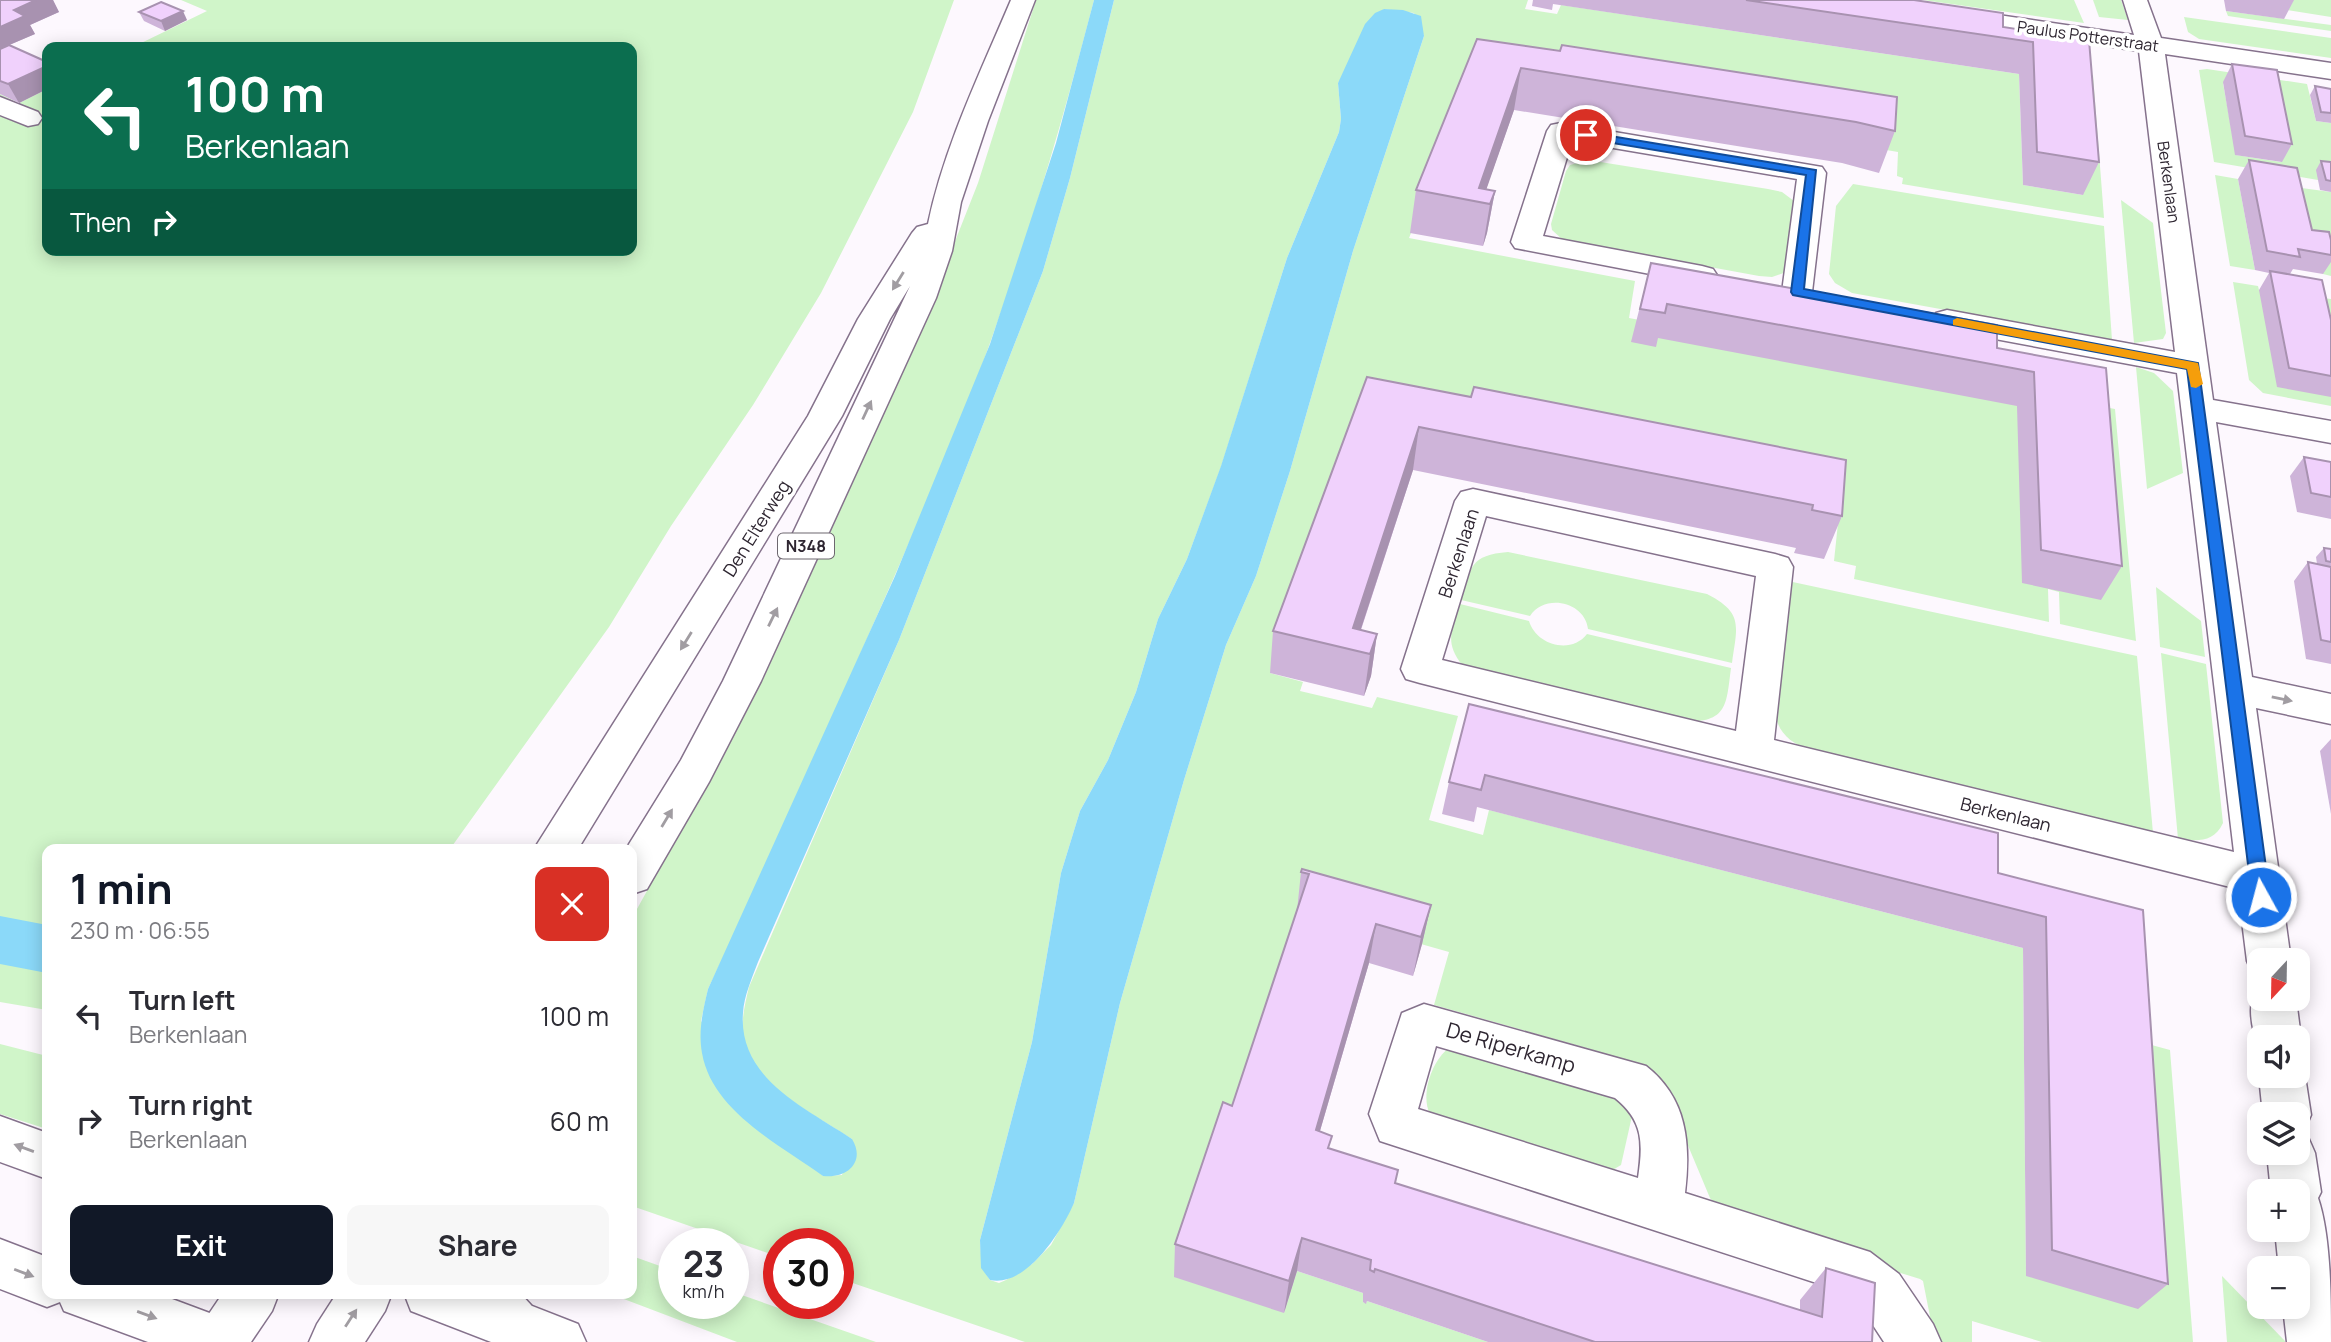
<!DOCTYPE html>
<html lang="en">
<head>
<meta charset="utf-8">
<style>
	:root { --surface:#fff; --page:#f7f7f7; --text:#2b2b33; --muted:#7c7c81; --accent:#111827 }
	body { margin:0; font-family:Manrope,sans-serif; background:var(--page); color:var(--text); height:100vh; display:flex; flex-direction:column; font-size:26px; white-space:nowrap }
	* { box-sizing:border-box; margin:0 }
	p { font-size:23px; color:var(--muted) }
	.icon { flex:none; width:38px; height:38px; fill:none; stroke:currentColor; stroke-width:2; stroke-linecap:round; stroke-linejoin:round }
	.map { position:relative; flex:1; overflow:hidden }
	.details { position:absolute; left:42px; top:844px; width:595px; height:455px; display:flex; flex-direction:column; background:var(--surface); border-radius:14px; box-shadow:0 4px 18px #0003 }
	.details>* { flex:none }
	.guide { position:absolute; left:42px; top:42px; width:595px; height:214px; border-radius:14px; box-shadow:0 4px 18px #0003; background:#0b6e4f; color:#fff; overflow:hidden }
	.needle { width:46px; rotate:202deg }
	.fabs { position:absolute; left:2247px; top:948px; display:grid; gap:14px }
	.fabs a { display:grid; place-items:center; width:63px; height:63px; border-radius:14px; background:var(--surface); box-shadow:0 4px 18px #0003; font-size:35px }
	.speed { position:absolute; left:658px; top:1228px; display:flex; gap:14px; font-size:35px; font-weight:700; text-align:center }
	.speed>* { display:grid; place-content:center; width:91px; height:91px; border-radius:50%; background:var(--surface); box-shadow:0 4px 18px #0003; line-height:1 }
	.speed small { font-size:18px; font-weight:400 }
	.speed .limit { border:10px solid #d22; background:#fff; color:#111 }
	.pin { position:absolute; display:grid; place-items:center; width:60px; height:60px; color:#fff; margin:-30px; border:4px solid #fff; border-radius:50%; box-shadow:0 2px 7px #0007 }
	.me { position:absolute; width:77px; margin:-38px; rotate:353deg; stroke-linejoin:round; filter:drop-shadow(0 0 5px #0008) }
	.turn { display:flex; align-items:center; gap:24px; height:147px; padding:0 28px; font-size:32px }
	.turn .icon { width:91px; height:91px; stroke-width:2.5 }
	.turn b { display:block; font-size:49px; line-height:60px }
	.then { display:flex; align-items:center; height:66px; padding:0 28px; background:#0003; gap:14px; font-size:26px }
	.round { display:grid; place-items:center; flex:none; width:74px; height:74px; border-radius:14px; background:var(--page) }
	.summary { display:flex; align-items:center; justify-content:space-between; height:119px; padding:0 28px }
	h1 { font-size:42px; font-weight:700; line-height:52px; color:var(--accent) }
	.cta { display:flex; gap:14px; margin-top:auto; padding:14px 28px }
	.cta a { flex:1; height:80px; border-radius:14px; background:var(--accent); color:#fff; font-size:28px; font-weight:700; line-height:80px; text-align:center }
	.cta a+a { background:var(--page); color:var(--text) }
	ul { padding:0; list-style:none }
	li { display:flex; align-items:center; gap:21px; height:105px; padding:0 28px }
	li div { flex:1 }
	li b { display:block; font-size:26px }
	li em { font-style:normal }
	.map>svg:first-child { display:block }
	.green { fill:#d0f5c9; fill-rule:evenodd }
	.water { fill:#8bd9f9 }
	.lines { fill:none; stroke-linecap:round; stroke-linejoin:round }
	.minor-casing { stroke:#85728c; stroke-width:3 }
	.primary-casing { stroke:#85728c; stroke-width:3 }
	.minor { fill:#fff; fill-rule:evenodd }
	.primary { fill:#fff; fill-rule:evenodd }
	.wall { fill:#ceb4d9 }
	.shaded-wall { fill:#a892b0 }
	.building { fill:#f0d1fc; stroke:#a892b0; stroke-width:2 }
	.oneway { fill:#a19da2 }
	.route { fill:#1a73e8; stroke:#114b97; stroke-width:2 }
	.slow { fill:#f59e0b }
	.labels { text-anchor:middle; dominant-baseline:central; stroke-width:7; stroke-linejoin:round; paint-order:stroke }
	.far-street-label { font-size:16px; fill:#2e2631; stroke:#fff }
	.shield { fill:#fff; stroke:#6d676f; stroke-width:2 }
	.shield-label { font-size:16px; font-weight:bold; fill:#2e2631 }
	.street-label { font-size:18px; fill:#2e2631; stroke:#fff }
	.near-street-label { font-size:21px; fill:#2e2631; stroke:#fff }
</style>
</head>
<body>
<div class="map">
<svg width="2331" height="1342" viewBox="0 0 2331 1342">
	<rect width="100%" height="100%" fill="#fdf8fe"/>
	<g class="green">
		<polygon points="181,0 954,0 913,112 821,293 753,405 671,526 609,627 450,849 47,849 47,1010 0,1002 0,94 19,103 47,89 47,250 632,250 632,47 133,47 207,11"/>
		<path d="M1036,0H1094C1064,116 1031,230 990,343C955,441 911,538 869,634C817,753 764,872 708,989L701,1021L823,1176L842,1175L852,1139C815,1114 756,1088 744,1041C740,1023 745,1004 749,987L899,640L1043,271L1070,178L1114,0H1528L1525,9L1557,14L1561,5L2019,74L2023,185L2083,195L2075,72L2093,75L2104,218L1902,184L1903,178L1897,176L1898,152L1474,80L1409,238L1635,281L1629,318L2115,409L2136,641L2060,624L2059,592L2048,589L2049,622L1854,579L1856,566L1834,561L1838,523L1362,420L1270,673L1303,682L1300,691L1372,708L1377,697L1458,716L1429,820L1483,835L1489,810L2023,948L2026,1276L2122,1037L2170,1050L2193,1342H2042L1972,1321V1342H1935L1923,1281L1920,1279L1749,1226L1722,1213L1710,1198L1671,1105L1632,1064L1590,1049L1434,1005L1449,952L1305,911L1284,1313L1297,1271L1363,1293V1302L1366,1303L1367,1301L1488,1342H1025L838,1278V1244H779V1257L632,1206V918L736,730L926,315L978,183ZM1384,9L1414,13L1424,36L1353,251L1290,471L1256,576L1226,645L1184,780L1120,1003L1074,1203L1051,1245L1032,1264L1006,1280L999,1283L990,1280L982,1268L980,1240L1032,1042L1061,873L1080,811L1108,760L1136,692L1158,619L1187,559L1221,467L1287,258L1339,132L1341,119L1338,83Z"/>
		<polygon points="1923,0 2074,0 2084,23"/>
		<polygon points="2093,0 2121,0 2128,20 2099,17"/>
		<polygon points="2284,0 2331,0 2331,17 2287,10"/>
		<polygon points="2226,11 2331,25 2331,31 2228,16"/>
		<polygon points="2184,17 2331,38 2331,58 2199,39 2188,32"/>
		<path d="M2207,69L2307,84L2316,121L2331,123V172L2318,180L2214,162L2199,70ZM2223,83L2281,162L2236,155Z"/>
		<polygon points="1588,160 1768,189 1782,192 1798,204 1789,271 1772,277 1759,276 1563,240 1552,230 1551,224 1566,171 1570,165"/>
		<polygon points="2215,175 2238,179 2255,270 2230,266"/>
		<polygon points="1853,184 2104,226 2112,340 1852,293 1835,283 1829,274 1836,206"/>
		<polygon points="2287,186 2331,192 2331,276 2323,274 2317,251"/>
		<polygon points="2121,200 2153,223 2166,333 2163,339 2134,343"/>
		<polygon points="2233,282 2258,286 2259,290 2331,299 2331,406 2263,393 2249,380"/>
		<polygon points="2136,367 2154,373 2173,391 2183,473 2147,489"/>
		<path d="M1508,552L1707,594C1744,613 1737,626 1732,663L1588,629C1585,602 1545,593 1530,616L1461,600C1471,567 1470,555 1508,552Z"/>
		<path d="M1788,581L2137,656L2153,833L1810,751C1791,742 1779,735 1775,713Z"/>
		<polygon points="2156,587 2201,621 2205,657 2160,647"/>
		<path d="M1460,604L1529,621C1536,645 1571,655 1587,634L1731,668C1726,706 1728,722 1683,722L1462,665C1444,641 1452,631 1460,604Z"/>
		<path d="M2161,653L2206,664L2223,823C2214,843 2197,841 2178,839Z"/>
		<polygon points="0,1044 47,1056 47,1129 0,1114"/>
		<path d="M1449,1048L1621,1095L1632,1116L1621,1165L1611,1171L1430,1114C1420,1095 1432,1060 1449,1048Z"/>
		<polygon points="632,1256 674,1271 674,1304 733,1304 733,1292 876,1342 737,1342 608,1293 632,1293"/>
		<polygon points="2222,1276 2285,1341 2285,1342 2227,1342"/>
	</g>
	<g class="water">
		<path d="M1094,0H1114L1070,178L1043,271L899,640L758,962C752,978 744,996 743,1013C738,1079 806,1108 852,1139C866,1162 847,1179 823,1176C779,1144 712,1111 702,1053C698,1031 703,1010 708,989L895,576L990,344L1056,143Z"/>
		<path d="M1384,9L1403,10L1421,16L1424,36L1353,251L1290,471L1256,576L1226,645L1184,780L1120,1003L1074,1203C1062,1231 1026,1288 990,1280L981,1268L980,1240L1032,1042L1061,873L1080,811L1108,760L1136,692L1158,619L1187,559L1221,466L1287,258L1339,132L1341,119L1338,83L1365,24L1375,13Z"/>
		<polygon points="0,916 47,925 47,973 0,964"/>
	</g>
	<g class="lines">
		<defs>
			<g id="minor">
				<path d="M1834,0H1897L2134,35L2123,0H2147L2161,38L2331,63V79L2165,54L2213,400L2331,421V443L2216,422L2252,677L2331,694V724L2256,708L2291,961H2259V977L2253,975L2247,961L2238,889L1420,683L1406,679L1401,669L1455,501L1461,492L1473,489L1775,554L1788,558L1793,567L1774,740L2234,852L2177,373L1947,330L1936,327L1931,320L1936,313L1947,310L2175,352L2139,51L1846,7L1837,5ZM1486,516L1756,576L1736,731L1442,660Z"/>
				<polygon points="0,97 38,112 42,118 38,124 28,126 0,115"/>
				<polygon points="1561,123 1822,167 1826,173 1812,292 1808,299 1797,301 1786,299 1782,292 1797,179 1572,141 1543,236 1702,266 1713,269 1717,275 1713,281 1702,284 1515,248 1511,242 1547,131 1551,125"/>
				<path d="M2259,984V999H2296L2301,1038L2298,1045V1038H2259V1047C2251,1029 2246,999 2259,984Z"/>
				<path d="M1424,1004L1646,1066C1687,1098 1691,1143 1685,1193L1870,1252L1899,1274L1933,1324L1941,1342H1884L1863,1310L1838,1290L1380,1141L1369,1114L1402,1013ZM1436,1046L1615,1098C1644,1121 1643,1144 1638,1178L1418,1109Z"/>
				<path d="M2298,1061L2305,1076L2311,1115L2304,1131L2298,1133L2308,1137L2315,1153L2321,1192L2318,1198C2331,1236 2331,1300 2331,1342H2287L2283,1307H2298V1269H2279L2275,1230H2298V1192H2271L2267,1153H2298V1115H2263L2259,1076H2298Z"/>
				<polygon points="0,1116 47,1133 47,1179 0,1162"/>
				<polygon points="0,1239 47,1257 47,1293 156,1293 239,1324 247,1342 148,1342 64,1311 60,1302 47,1307 0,1289"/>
				<polygon points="404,1293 499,1293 578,1324 586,1342 491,1342 411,1311"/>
			</g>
			<g id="primary">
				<path d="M1011,0H1035L988,121L961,202L952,251L936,298L761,681L709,782L647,889L632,894V849H626L681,760L723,681L910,286L890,319L842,416L578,849H534L808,416L858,319L912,233L917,227L928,224C944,147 980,73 1011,0Z"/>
				<polygon points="223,1293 279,1293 272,1311 251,1342 194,1342 202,1324"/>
				<polygon points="337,1293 392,1293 385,1311 365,1342 309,1342 317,1324"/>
				<polygon points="458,1293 520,1293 531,1305 539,1323 531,1341 495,1341 465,1311"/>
			</g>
		</defs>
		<use href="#minor" class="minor-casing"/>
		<use href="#primary" class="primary-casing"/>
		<use href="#minor" class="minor"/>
		<use href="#primary" class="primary"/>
	</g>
	<g class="wall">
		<polygon points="0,0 53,0 59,12 30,25 35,34 9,45 47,62 47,89 19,103 0,94"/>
		<polygon points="1533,0 1914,0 2003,27 2089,40 2099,162 2083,195 2023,185 2019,74 1553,4 1552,10 1532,6"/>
		<polygon points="2224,0 2294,0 2284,19 2226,11"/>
		<polygon points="139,12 187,20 165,31 144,21"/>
		<polygon points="1477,39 1560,51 1895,131 1879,173 1842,163 1514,110 1486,189 1495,191 1487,233 1483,246 1410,233 1416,190"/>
		<polygon points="2232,64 2292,144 2282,162 2235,155 2223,82"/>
		<polygon points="2315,86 2331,89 2331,123 2316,121 2310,95"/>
		<polygon points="2249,160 2312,230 2331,240 2331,262 2323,274 2293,269 2290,274 2331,320 2331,397 2277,387 2259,290 2269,273 2255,270 2238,179"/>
		<polygon points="2321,161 2331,162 2331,192 2320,190 2316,170"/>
		<polygon points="1651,263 1997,348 2106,368 2122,566 2101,600 2022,583 2017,406 1658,338 1656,347 1631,342"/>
		<polygon points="1367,377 1471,397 1474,387 1842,516 1824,559 1794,553 1796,548 1413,470 1361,630 1377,634 1371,676 1364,696 1270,673 1273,631"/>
		<polygon points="2304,457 2331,462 2331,519 2297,512 2290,476"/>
		<polygon points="2324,548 2331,549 2331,664 2306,659 2294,581 2308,562 2317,564 2316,557"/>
		<polygon points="1469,704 1998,873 2143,910 2168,1284 2138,1309 2026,1276 2023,948 1477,807 1474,822 1442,814 1449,782"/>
		<polygon points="2331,739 2331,814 2320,751"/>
		<polygon points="1301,872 1431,905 1422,944 1413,976 1369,963 1320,1131 1330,1149 1395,1183 1800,1310 1800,1300 1826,1268 1872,1342 1488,1342 1367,1301 1366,1304 1363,1302 1363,1293 1297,1271 1284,1313 1174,1277 1175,1244 1232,1106 1297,911"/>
	</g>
	<g class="shaded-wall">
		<polygon points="36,0 53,0 59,12 30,25 35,34 0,49 0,27 14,10"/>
		<polygon points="183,11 187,20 165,31 161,21"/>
		<polygon points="47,66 47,89 19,103 8,84"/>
		<polygon points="1521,68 1514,110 1482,202 1479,188"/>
		<polygon points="1495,191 1487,233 1483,246 1490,204"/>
		<polygon points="1419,427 1413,470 1354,650 1353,628"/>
		<polygon points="1377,634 1371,676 1364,696 1370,654"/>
		<polygon points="1431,905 1422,944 1413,976 1421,937"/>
		<polygon points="1376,924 1369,963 1310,1165 1316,1130"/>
		<polygon points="1302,1238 1297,1271 1284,1313 1289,1281"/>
	</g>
	<g class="building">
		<polygon points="0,0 36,0 14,10 25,16 0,27"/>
		<polygon points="1746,0 1914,0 2003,13 2003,27 2089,40 2099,162 2037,152 2033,42"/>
		<polygon points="161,2 183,11 161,21 139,12"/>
		<polygon points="1477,39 1560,51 1562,45 1897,97 1895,131 1856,122 1521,68 1479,188 1495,191 1490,204 1416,190"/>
		<polygon points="9,45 47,62 47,66 8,84 0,81 0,49"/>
		<polygon points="2232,64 2277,70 2292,144 2245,136"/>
		<polygon points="2315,86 2331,89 2331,113 2321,112"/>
		<polygon points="2249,160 2297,168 2312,230 2329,232 2331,240 2331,255 2298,249 2300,257 2267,251"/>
		<polygon points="2321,161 2331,162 2331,181 2326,180"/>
		<polygon points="1651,263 1997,325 1997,348 2106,368 2122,566 2041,550 2034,372 1667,304 1665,313 1640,309"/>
		<polygon points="2270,271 2322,280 2331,320 2331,376 2289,368"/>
		<polygon points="1367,377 1471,397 1474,387 1846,460 1842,516 1812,510 1813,505 1419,427 1353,628 1377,634 1370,654 1273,631"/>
		<polygon points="2304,457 2331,462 2331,497 2311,493"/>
		<polygon points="2324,548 2331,549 2331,562 2326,561"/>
		<polygon points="2308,562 2331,567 2331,642 2321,640"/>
		<polygon points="1469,704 1998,833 1998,873 2143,910 2168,1284 2052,1250 2046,917 1485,775 1481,790 1449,782"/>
		<polygon points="1302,869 1431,905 1421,937 1376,924 1316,1130 1332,1136 1328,1148 1398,1170 1395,1183 1822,1317 1826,1268 1875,1283 1872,1342 1595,1342 1375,1269 1374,1272 1370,1270 1371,1260 1302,1238 1289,1281 1175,1244 1223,1102 1232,1106 1309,874 1301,872"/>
	</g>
	<defs><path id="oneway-solid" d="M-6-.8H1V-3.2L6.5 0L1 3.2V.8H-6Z" transform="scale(1.75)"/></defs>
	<g class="oneway">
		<use href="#oneway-solid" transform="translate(898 281) rotate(122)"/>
		<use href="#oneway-solid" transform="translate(867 410) rotate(-65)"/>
		<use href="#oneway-solid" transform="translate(773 617) rotate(-64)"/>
		<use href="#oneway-solid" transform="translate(686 641) rotate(122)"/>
		<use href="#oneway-solid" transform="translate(2282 699) rotate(12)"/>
		<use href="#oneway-solid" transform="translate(667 818) rotate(-59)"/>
		<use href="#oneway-solid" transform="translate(24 1148) rotate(-160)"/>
		<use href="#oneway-solid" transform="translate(24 1273) rotate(21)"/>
		<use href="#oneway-solid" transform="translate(147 1315) rotate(20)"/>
		<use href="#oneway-solid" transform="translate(351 1318) rotate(-57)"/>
	</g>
	<polygon class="route" points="1586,132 1816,170 1804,289 2198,363 2270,897 2268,903 2261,905 2255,903 2252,897 2187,369 1793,295 1791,292 1806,175 1582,138 1582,133"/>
	<polygon class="slow" points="1957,318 2198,363 2203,384 2196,388 2191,387 2187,369 1953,325 1953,320"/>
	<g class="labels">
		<g class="far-street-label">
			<text transform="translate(2088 36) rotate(8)">Paulus Potterstraat</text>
			<text transform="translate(2169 182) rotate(82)">Berkenlaan</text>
		</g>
		<rect class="shield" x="778" y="533.5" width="56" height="25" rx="5"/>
		<g class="shield-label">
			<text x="806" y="546">N348</text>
		</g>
		<g class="street-label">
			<text transform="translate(756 528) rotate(-58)">Den Elterweg</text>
			<text transform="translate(1458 553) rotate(-72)">Berkenlaan</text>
			<text transform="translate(2006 814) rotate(14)">Berkenlaan</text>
		</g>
		<g class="near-street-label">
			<text transform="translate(1511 1047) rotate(16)">De Riperkamp</text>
		</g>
	</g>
</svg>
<div class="fabs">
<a><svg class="needle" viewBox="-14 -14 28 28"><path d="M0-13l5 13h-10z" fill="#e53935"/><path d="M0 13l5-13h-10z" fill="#7c7c81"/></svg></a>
<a><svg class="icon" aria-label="sound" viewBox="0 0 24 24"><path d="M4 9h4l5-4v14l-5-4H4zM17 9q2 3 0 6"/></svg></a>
<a><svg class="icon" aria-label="layers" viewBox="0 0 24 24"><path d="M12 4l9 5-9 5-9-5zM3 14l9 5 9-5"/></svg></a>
<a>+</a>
<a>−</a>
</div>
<div class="speed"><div>23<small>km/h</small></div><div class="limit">30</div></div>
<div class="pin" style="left:1586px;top:135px;background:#d93025"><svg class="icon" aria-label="arrive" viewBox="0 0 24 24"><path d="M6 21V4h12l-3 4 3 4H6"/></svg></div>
<svg class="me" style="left:2261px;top:897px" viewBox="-20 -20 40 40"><circle r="17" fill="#1a73e8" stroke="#fff" stroke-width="3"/><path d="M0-11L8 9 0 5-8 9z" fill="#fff"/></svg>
<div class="guide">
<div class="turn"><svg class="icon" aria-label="left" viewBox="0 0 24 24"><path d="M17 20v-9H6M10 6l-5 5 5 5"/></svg><div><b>100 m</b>Berkenlaan</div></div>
<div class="then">Then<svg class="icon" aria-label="right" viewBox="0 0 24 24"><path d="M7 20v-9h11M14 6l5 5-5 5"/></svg></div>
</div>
<section class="details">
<div class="summary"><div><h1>1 min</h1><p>230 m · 06:55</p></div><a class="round" style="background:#d93025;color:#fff"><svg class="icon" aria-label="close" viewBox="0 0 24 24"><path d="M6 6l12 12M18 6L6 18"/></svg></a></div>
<ul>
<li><svg class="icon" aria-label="left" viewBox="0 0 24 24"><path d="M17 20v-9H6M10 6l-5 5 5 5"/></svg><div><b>Turn left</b><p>Berkenlaan</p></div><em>100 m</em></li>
<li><svg class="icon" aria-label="right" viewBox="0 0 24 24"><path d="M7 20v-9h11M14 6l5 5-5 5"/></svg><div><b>Turn right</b><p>Berkenlaan</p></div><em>60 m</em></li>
</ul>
<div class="cta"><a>Exit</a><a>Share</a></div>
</section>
</div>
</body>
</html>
